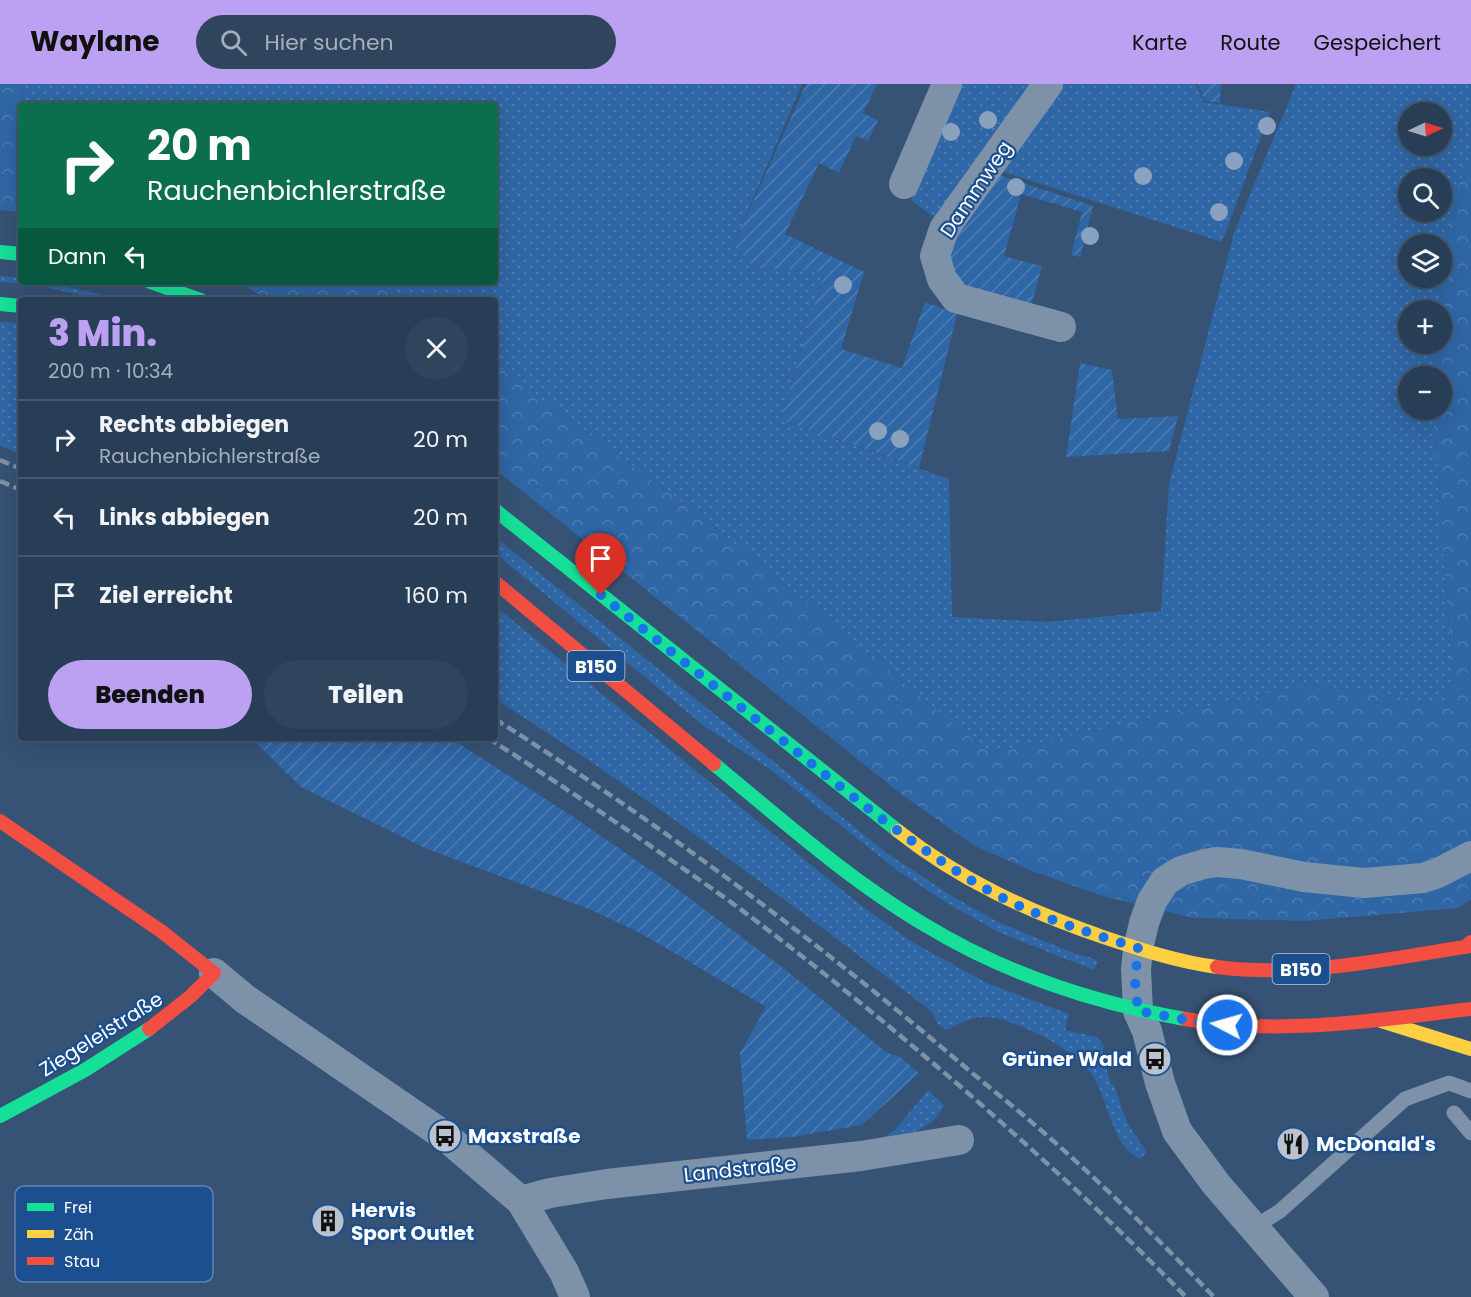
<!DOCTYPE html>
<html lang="de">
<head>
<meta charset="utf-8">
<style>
	:root { --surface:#283e57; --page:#30455d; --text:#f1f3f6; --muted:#a5aeba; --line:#44576d; --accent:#bca0f2 }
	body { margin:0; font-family:Poppins,sans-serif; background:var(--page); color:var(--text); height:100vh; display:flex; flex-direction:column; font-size:22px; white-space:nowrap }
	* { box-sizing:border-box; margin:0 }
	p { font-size:20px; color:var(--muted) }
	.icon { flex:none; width:33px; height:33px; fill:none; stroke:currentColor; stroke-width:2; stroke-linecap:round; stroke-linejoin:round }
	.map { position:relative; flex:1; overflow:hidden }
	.details { position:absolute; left:18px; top:213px; width:480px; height:444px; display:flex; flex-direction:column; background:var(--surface); border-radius:6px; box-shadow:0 6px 24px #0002,0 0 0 2px var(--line) }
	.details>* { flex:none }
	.hud { position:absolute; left:18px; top:18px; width:480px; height:183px; border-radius:6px; box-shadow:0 6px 24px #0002,0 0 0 2px var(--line); background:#0b6e4f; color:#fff; overflow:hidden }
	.needle { width:39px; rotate:86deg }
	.buttons { position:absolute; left:1398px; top:18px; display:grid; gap:12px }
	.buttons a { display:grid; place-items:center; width:54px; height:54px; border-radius:50%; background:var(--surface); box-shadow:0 6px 24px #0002,0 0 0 2px var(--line); font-size:30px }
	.pin { position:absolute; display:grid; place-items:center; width:51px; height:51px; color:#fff; margin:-62px -26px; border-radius:50% 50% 50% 0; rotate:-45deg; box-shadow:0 0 6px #0007 }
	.pin .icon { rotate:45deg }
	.me { position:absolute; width:66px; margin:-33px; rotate:276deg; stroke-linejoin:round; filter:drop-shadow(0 0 4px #0008) }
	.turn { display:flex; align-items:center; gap:21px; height:126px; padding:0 30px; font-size:27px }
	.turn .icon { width:78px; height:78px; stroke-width:2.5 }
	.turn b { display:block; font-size:42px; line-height:51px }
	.then { display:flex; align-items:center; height:57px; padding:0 30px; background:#0003; gap:12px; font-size:22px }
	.round { display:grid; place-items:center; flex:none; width:63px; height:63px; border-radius:32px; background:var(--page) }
	.headline { display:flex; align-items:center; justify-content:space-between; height:102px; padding:0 30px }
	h1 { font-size:36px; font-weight:800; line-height:45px; color:var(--accent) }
	.cta { display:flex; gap:12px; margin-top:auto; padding:12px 30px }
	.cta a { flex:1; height:69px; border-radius:36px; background:var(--accent); color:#111; font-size:24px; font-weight:800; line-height:69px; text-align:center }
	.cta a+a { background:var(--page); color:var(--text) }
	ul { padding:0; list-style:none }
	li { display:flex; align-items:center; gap:18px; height:78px; padding:0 30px; border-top:2px solid var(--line) }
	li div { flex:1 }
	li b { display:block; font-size:22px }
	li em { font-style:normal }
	header { display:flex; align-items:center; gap:36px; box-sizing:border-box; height:84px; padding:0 30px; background:var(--accent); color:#111 }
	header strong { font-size:28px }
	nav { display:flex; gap:33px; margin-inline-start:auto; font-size:21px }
	.search { width:420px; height:54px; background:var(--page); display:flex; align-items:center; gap:15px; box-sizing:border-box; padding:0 21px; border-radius:33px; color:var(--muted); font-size:22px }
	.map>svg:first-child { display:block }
	.grass { fill:url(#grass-dots); fill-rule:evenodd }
	.forest { fill:url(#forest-crowns) }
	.garden { fill:url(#garden-furrows) }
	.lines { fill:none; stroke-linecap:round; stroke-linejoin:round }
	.lane { stroke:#7d92a8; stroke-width:15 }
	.street { stroke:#7d92a8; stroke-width:30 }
	.fast { stroke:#16e098; stroke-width:14 }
	.slow { stroke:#ffcf43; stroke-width:14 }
	.jam { stroke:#f24e42; stroke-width:14 }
	.rail { stroke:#7e92a7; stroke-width:4.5; stroke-dasharray:10 4.5; stroke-linecap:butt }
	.tree { fill:#8aa2be }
	.route { stroke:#1a73e8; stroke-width:10; stroke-dasharray:0 18 }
	.labels { text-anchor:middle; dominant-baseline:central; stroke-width:4.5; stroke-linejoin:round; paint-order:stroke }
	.shield { fill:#1b4f8f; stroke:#bbcadd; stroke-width:1.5 }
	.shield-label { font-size:18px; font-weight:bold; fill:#fff }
	.street-label { font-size:20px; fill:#fff; stroke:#1b4f8f }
	.poi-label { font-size:20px; font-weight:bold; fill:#fff; stroke:#1b4f8f; text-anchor:start }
	.key { fill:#1b4f8f; stroke:#5f84b1; stroke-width:1.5 }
	.key-label { font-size:16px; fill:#fff }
</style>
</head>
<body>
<header>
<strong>Waylane</strong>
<div class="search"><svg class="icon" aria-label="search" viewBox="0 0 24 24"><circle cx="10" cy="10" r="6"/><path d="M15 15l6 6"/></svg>Hier suchen</div>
<nav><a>Karte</a><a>Route</a><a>Gespeichert</a></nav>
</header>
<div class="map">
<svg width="1471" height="1213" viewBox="0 0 1471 1213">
	<defs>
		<pattern id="grass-dots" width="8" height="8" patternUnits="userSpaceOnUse" patternTransform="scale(1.5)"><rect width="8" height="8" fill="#2f66a5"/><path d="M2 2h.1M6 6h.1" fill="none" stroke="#4e7db2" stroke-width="1.8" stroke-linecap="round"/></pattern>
		<pattern id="forest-crowns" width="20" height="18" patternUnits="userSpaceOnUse" patternTransform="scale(1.5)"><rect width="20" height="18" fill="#2f66a5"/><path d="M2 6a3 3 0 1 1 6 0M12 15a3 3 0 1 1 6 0" fill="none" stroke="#4e7db2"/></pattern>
		<pattern id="garden-furrows" width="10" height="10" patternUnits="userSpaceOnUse" patternTransform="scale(1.5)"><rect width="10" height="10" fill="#2f66a5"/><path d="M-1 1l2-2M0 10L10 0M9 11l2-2" fill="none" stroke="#4e7db2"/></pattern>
	</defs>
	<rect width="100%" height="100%" fill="#365274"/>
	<g class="grass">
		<path d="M23,0H802L733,162L756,184L824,188L781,336L949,395L952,533L1048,538L1161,527L1169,400L1234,149L1296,0H1471V69L1451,121L1440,226H1408V260H1437L1434,292H1408V326H1433L1453,599L1444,617H1425L1367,607L1308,601L989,669L706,436L495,281V216H403L374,198H495V21H22ZM1408,28H1442V62H1408ZM1408,94H1442V128H1408ZM1408,160H1442V194H1408Z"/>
		<polygon points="954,0 1039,0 940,138 911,116"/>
		<polygon points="1056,0 1196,0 1204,18 1270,28 1222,158 997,86"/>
		<polygon points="0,192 21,194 21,198 43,198 127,216 102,216 36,201 0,198"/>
		<polygon points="0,238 21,239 21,371 0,361"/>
		<polygon points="495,453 888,770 955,814 998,838 1071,868 1092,874 1098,878 1094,886 998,848 947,819 898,787 771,686 704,642 495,469"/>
		<path d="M495,522L811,781L862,822L912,858L987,899L1069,930L1065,946L1098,953L1104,963L1102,970L1111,1000L1114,1001L1127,1039L1147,1068L1140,1075C1111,1061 1109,1017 1093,992C1077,967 1015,934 986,933C971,933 960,939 947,946L938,940L931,927C790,818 646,711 495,615Z"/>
		<path d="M928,1006L944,1021C934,1044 911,1049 890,1057L883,1054L895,1046Z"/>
	</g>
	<g class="forest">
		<polygon points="0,0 23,0 18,72 21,73 21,128 0,126"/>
		<polygon points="1471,69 1471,815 1458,824 1305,837 1193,834 1099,811 1032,787 975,762 905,713 495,385 495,281 706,436 989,669 1308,601 1367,607 1425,617 1444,617 1453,599 1433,326 1442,326 1442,292 1434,292 1437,260 1442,260 1440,226 1451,121"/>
		<polygon points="238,198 374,198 403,216 268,216"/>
	</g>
	<g class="garden">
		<polygon points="806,0 877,0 863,29 878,36 868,57 856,52 839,89 819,79 785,150 864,188 841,265 902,284 925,218 957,230 919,384 781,336 824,188 756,184 733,162"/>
		<polygon points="1198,0 1221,0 1220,19 1205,17"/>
		<polygon points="993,89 1093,122 1080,173 1071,171 1082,128 1021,110 1004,172 1042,182 1031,222 959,204 945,168"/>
		<polygon points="1080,279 1112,286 1118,335 1178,332 1169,367 1066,373"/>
		<polygon points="251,654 450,654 575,734 669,799 786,886 886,968 900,973 919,989 862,1041 792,1053 747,1056 740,969 766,923 640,849 589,825 427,765 301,703"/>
	</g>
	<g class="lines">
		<g class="lane">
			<polyline points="1454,1029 1471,1049"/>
			<polyline points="1253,1144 1280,1127 1405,1015 1449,999 1471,1007"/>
		</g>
		<g class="street">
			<polyline points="1048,0 944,145 935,172 942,195 956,214 1061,243"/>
			<polyline points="904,100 947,0"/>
			<polyline points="214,889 245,915 445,1052 521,1117 564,1188 575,1213"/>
			<polyline points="521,1117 550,1109 607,1100 861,1072 959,1056"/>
			<polyline points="1314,1213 1216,1100 1177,1047 1160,999 1147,947 1138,927 1136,885 1138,865 1144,839 1152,817 1165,797 1181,787 1204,780 1217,778 1241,780 1304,793 1364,799 1423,794 1438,789 1471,772"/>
		</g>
		<g class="fast">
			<polyline points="0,168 21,170"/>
			<polyline points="150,198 201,216"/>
			<polyline points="0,220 21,222"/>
			<polyline points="495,426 898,747"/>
			<path d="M714,680C782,736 849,796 925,841C1004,889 1094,919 1185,935"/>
			<polyline points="0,1032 85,986 149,945"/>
		</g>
		<g class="slow">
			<path d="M898,747C961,797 1030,828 1106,854C1142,866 1179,878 1217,883"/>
			<polyline points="1381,937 1471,965"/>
		</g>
		<g class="jam">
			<polyline points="495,498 714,680"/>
			<polyline points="0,737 161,847 214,889 191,912 149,945"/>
			<polyline points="1465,863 1471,858"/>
			<path d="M1217,883C1302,894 1387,875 1471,862"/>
			<path d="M1185,935C1280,952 1376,936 1471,925"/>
		</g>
		<g class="rail">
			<polyline points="0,376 21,385"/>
			<polyline points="0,397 21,406"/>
			<path d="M495,635C660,740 816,856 965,983C991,1005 1018,1026 1043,1048C1103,1100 1159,1156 1214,1213"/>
			<path d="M488,654C569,706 649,760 728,816C808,875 885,938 961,1003C1038,1070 1114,1139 1186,1213"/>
		</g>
	</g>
	<g class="tree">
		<circle cx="988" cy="36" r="9"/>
		<circle cx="1267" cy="42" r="9"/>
		<circle cx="951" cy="48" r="9"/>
		<circle cx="1234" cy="77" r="9"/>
		<circle cx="1143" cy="92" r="9"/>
		<circle cx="1016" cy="103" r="9"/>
		<circle cx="1219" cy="128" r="9"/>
		<circle cx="1090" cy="152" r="9"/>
		<circle cx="843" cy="201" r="9"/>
		<circle cx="878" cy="347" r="9"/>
		<circle cx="900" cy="355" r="9"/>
	</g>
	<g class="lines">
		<path class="route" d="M601,511C664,562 728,613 792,664C854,714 917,765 986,805C1033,832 1087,848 1138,864L1135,897L1138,927L1193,937L1227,941"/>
	</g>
	<defs>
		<symbol id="bus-disc" viewBox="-11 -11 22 22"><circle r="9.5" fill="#b9c2ce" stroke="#1b4f8f"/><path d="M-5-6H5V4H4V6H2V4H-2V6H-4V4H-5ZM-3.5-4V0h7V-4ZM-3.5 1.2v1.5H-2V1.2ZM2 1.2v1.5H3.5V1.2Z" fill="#111"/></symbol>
		<symbol id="restaurant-disc" viewBox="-11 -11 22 22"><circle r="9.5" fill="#b9c2ce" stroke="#1b4f8f"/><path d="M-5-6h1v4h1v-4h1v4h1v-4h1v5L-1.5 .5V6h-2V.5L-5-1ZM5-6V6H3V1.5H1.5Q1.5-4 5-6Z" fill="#111"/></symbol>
		<symbol id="building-disc" viewBox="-11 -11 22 22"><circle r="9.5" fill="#b9c2ce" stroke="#1b4f8f"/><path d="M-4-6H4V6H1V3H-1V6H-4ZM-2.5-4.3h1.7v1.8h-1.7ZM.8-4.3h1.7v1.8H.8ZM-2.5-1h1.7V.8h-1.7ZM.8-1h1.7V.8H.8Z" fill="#111"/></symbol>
	</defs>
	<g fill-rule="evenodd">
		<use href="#bus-disc" x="1136" y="956" width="38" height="38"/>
		<use href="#bus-disc" x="426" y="1033" width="38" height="38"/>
		<use href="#restaurant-disc" x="1274" y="1041" width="38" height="38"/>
		<use href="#building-disc" x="309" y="1118" width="38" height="38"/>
	</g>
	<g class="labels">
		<g class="shield">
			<rect x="567.5" y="567" width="57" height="30" rx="4.5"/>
			<rect x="1272.5" y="870" width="57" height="30" rx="4.5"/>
		</g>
		<g class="shield-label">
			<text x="596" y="582">B150</text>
			<text x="1301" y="885">B150</text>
		</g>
		<g class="street-label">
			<text transform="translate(976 105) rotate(-56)">Dammweg</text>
			<text transform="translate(101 950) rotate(-32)">Ziegeleistraße</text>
			<text transform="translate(740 1085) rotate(-6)">Landstraße</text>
		</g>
		<g class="poi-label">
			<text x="1132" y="975" text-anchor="end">Grüner Wald</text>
			<text x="468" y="1052">Maxstraße</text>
			<text x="1316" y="1060">McDonald's</text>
			<text x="351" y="1126">Hervis<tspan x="351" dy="23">Sport Outlet</tspan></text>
		</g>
	</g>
	<rect x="15" y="1102" width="198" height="96" rx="9" class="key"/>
	<rect x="27" y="1119" width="27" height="8" fill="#16e098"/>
	<rect x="27" y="1146" width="27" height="8" fill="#ffcf43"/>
	<rect x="27" y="1173" width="27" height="8" fill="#f24e42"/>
	<g class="key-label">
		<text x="64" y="1129">Frei</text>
		<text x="64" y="1156">Zäh</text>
		<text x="64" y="1183">Stau</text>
	</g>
</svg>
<div class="buttons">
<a><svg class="needle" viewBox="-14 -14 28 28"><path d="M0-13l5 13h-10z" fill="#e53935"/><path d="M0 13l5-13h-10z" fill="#a5aeba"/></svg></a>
<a><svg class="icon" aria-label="search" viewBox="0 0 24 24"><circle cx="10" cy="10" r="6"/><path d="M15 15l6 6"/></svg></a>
<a><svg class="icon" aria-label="layers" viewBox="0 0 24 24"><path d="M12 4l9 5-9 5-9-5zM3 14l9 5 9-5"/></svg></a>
<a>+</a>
<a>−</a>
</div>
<div class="pin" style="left:601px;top:511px;background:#d93025"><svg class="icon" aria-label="arrive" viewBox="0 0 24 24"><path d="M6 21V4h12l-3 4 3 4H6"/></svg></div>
<svg class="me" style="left:1227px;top:941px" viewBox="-20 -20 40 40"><circle r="17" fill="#1a73e8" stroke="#fff" stroke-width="3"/><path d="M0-11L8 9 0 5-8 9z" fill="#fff"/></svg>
<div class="hud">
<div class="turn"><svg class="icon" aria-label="right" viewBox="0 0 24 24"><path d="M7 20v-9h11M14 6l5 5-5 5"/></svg><div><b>20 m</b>Rauchenbichlerstraße</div></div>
<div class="then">Dann<svg class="icon" aria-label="left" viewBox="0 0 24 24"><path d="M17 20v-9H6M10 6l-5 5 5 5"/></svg></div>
</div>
<section class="details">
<div class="headline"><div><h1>3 Min.</h1><p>200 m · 10:34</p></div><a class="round"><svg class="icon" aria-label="close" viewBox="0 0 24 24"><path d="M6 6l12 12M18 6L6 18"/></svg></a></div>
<ul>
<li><svg class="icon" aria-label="right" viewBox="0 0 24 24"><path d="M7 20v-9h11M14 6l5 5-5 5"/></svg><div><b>Rechts abbiegen</b><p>Rauchenbichlerstraße</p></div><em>20 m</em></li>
<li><svg class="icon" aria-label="left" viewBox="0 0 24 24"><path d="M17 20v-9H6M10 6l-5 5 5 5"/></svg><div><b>Links abbiegen</b></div><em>20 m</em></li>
<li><svg class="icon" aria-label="arrive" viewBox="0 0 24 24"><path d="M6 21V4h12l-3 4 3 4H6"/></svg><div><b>Ziel erreicht</b></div><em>160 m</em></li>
</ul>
<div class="cta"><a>Beenden</a><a>Teilen</a></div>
</section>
</div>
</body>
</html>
